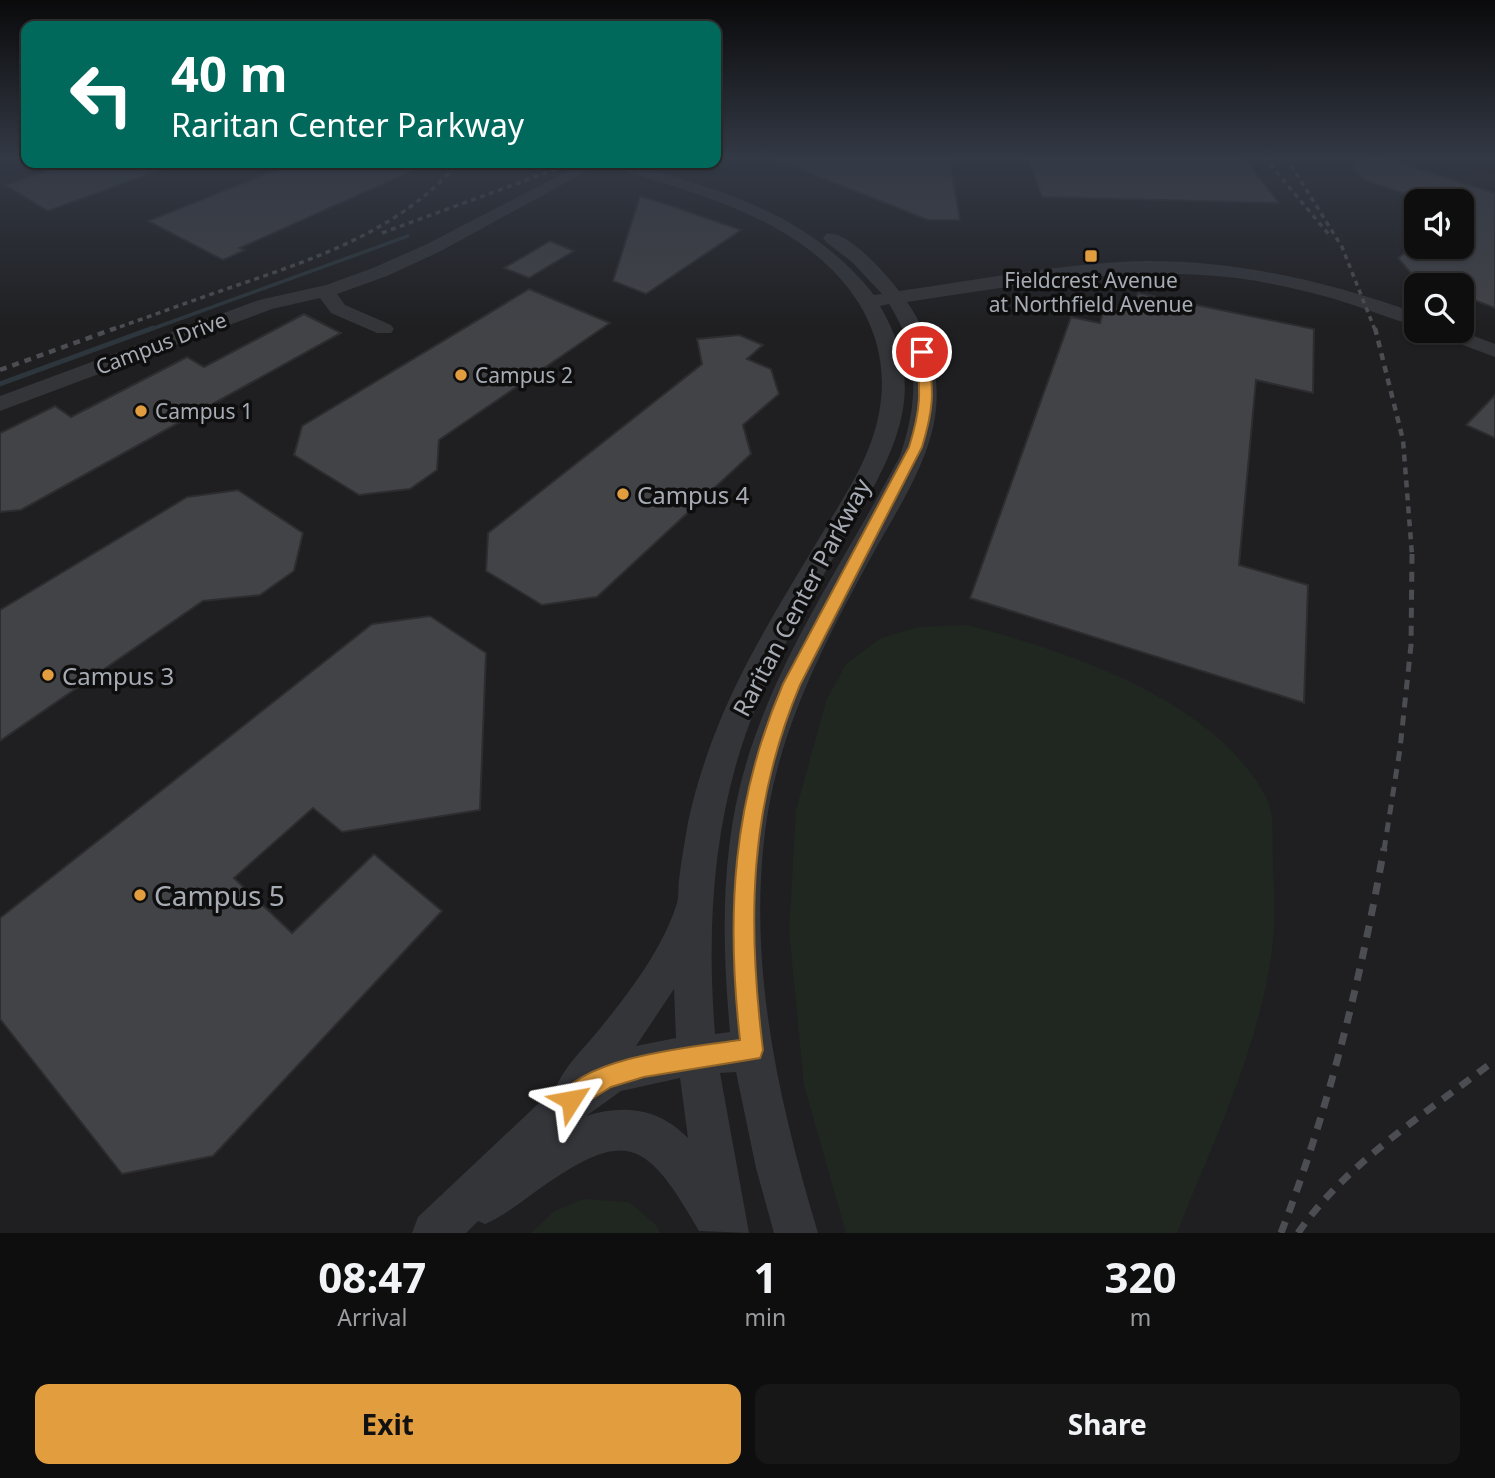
<!DOCTYPE html>
<html lang="en">
<head>
<meta charset="utf-8">
<style>
	:root { --surface:#0e0e0f; --page:#171718; --text:#f1f3f6; --muted:#9b9c9e; --line:#2e2e2f; --accent:#e29d3e }
	body { margin:0; font-family:"Noto Sans",sans-serif; background:var(--page); color:var(--text); height:100vh; display:flex; flex-direction:column; font-size:26px; white-space:nowrap }
	* { box-sizing:border-box; margin:0 }
	p { font-size:23px; color:var(--muted) }
	.icon { flex:none; width:38px; height:38px; fill:none; stroke:currentColor; stroke-width:2; stroke-linecap:round; stroke-linejoin:round }
	.map { position:relative; height:1233px; overflow:hidden }
	.side { display:flex; flex-direction:column; background:var(--surface); flex:1 }
	.side>* { flex:none }
	.banner { position:absolute; left:21px; top:21px; width:700px; height:147px; border-radius:14px; box-shadow:0 2px 5px #0004,0 0 0 2px var(--line); background:#00695c; color:#fff; overflow:hidden }
	.controls { position:absolute; left:1404px; top:189px; display:grid; gap:14px }
	.controls a { display:grid; place-items:center; width:70px; height:70px; border-radius:14px; background:var(--surface); box-shadow:0 2px 5px #0004,0 0 0 2px var(--line); font-size:35px }
	.pin { position:absolute; display:grid; place-items:center; width:60px; height:60px; color:#fff; margin:-30px; border:4px solid #fff; border-radius:50%; box-shadow:0 2px 7px #0007 }
	.me { position:absolute; width:77px; margin:-38px; rotate:56deg; stroke-linejoin:round; filter:drop-shadow(0 0 5px #0008) }
	.turn { display:flex; align-items:center; gap:24px; height:147px; padding:0 35px; font-size:32px }
	.turn .icon { width:91px; height:91px; stroke-width:2.5 }
	.turn b { display:block; font-size:49px; line-height:60px }
	.eta { display:flex; justify-content:space-evenly; align-items:center; height:119px; text-align:center }
	.eta b { font-size:42px; font-weight:700; line-height:49px }
	.action { display:flex; gap:14px; margin-top:auto; padding:14px 35px }
	.action a { flex:1; height:80px; border-radius:14px; background:var(--accent); color:#111; font-size:28px; font-weight:700; line-height:80px; text-align:center }
	.action a+a { background:var(--page); color:var(--text) }
	.map>svg:first-child { display:block }
	.built { fill:#1f1f21; fill-rule:evenodd }
	.green { fill:#1f2720 }
	.lines { fill:none; stroke-linecap:round; stroke-linejoin:round }
	.stream-far1 { stroke:#2d363c; stroke-width:3.5 }
	.stream { stroke:#2d363c; stroke-width:5 }
	.building { fill:#424347; stroke:#2d2d30; stroke-width:2 }
	.minor { fill:#343539; fill-rule:evenodd }
	.rail-far3 { stroke:#4b4d52; stroke-width:3.5; stroke-dasharray:5 4.5; stroke-linecap:butt }
	.rail-far2 { stroke:#4b4d52; stroke-width:4.5; stroke-dasharray:7 6; stroke-linecap:butt }
	.rail-far1 { stroke:#4b4d52; stroke-width:5; stroke-dasharray:10 8; stroke-linecap:butt }
	.rail { stroke:#4b4d52; stroke-width:7; stroke-dasharray:12 10; stroke-linecap:butt }
	.route { fill:#e29d3e; stroke:#936628; stroke-width:2 }
	.poi-dot { fill:#e29d3e; stroke:#0e0e0f; stroke-width:2.5 }
	.labels { text-anchor:middle; dominant-baseline:central; stroke-width:7; stroke-linejoin:round; paint-order:stroke }
	.far-poi-label { font-size:21px; fill:#a6abb4; stroke:#0e0e0f; text-anchor:start }
	.far-street-label { font-size:21px; fill:#a6abb4; stroke:#0e0e0f }
	.poi-label { font-size:24px; fill:#a6abb4; stroke:#0e0e0f; text-anchor:start }
	.street-label { font-size:24px; fill:#a6abb4; stroke:#0e0e0f }
	.near-poi-label { font-size:28px; fill:#a6abb4; stroke:#0e0e0f; text-anchor:start }
</style>
</head>
<body>
<div class="map">
<svg width="1495" height="1233" viewBox="0 0 1495 1233">
	<rect width="100%" height="100%" fill="#131314"/>
	<path class="built" d="M0,157H26V163H716V157H1436L1495,175V1233H0ZM1416,201H1461V247H1416ZM1416,285H1461V331H1416Z"/>
	<g class="green">
		<path d="M967,625C1067,651 1217,700 1267,799C1275,815 1272,844 1273,862C1274,893 1276,926 1271,957C1257,1053 1212,1144 1177,1233H846L804,1085L789,931L796,810L826,701L846,664L881,638L919,627Z"/>
		<polygon points="583,1199 629,1202 656,1225 660,1233 531,1233 555,1211"/>
	</g>
	<g class="lines">
		<polyline class="stream-far1" points="149,330 408,236"/>
		<polyline class="stream" points="0,384 153,328"/>
	</g>
	<g class="building">
		<polygon points="769,157 949,157 960,220 928,220"/>
		<polygon points="1027,157 1244,157 1279,203 1042,197"/>
		<polygon points="1366,157 1380,157 1495,193 1495,308 1461,295 1461,285 1435,285 1414,277 1398,258 1412,247 1461,247 1461,201 1427,201 1364,180 1351,166"/>
		<polygon points="69,163 174,163 174,165 48,211 5,185"/>
		<polygon points="293,163 430,163 240,248 245,250 223,260 148,221"/>
		<polygon points="640,196 669,205 741,230 646,294 613,281"/>
		<polygon points="550,241 574,251 529,278 504,268"/>
		<polygon points="529,289 610,323 439,440 437,470 410,489 359,495 294,455 302,426"/>
		<polygon points="1138,293 1314,329 1313,393 1256,380 1239,565 1308,585 1304,703 970,598 1071,317 1100,323 1105,305 1132,311"/>
		<polygon points="304,314 341,333 21,510 0,512 0,433 55,406 71,417 187,357 204,367"/>
		<polygon points="739,335 763,345 747,359 771,369 779,394 743,425 751,454 597,597 542,605 486,571 488,533 702,364 697,339"/>
		<polygon points="1495,395 1495,438 1466,425"/>
		<polygon points="238,490 303,533 294,571 260,595 203,601 0,741 0,610 187,497"/>
		<polygon points="430,616 486,653 480,810 342,832 313,808 234,878 292,933 374,854 442,911 213,1156 122,1174 0,1019 0,918 372,624"/>
	</g>
	<g class="lines">
		<g class="minor">
			<polygon points="583,163 602,163 439,252 387,276 337,294 345,305 391,325 394,329 391,333 377,333 331,313 320,298 272,309 0,411 0,396 259,300 326,285 373,268 427,244"/>
			<path d="M607,163C633,162 655,171 680,178C758,203 822,229 874,295L882,294L852,262L826,242L823,238L826,234C847,229 887,275 899,291C980,280 1062,263 1144,261C1237,260 1329,282 1416,313V326C1394,320 1372,311 1350,304C1320,294 1288,287 1257,281C1139,262 1024,285 907,302C932,337 942,381 934,423C924,472 892,518 869,561C822,647 777,734 765,832C748,968 779,1103 818,1233H774L756,1168L736,1072L720,1073L749,1233L699,1231C645,1137 626,1127 535,1192C518,1204 504,1216 485,1224L478,1221L466,1233H412L418,1217L556,1087C565,1066 583,1049 598,1031C628,994 663,949 677,903C679,896 678,887 679,880C681,861 685,841 688,822C700,767 721,713 747,663C771,617 799,572 826,527C841,502 857,477 868,450C905,359 865,281 784,233C731,201 668,185 609,166ZM889,304C921,353 918,403 900,456C847,557 779,653 746,764C720,851 722,943 730,1032L715,1034C707,933 712,832 745,736C770,664 811,598 848,532C871,491 898,450 904,402C908,367 897,335 880,306ZM674,989L676,1038L636,1046ZM680,1078L688,1138C659,1108 624,1104 586,1116L621,1091Z"/>
			<polygon points="1433,331 1461,331 1495,344 1495,357 1436,335"/>
		</g>
		<g class="rail-far3">
			<polyline points="1264,157 1331,237"/>
			<polyline points="1286,157 1342,247 1375,330"/>
			<polyline points="382,233 573,163"/>
			<path d="M111,330C151,316 191,301 232,287C314,259 400,231 458,163"/>
		</g>
		<g class="rail-far2">
			<polyline points="1375,328 1403,440 1412,555"/>
			<polyline points="0,370 116,328"/>
		</g>
		<polyline class="rail-far1" points="1384,850 1400,749 1411,645 1412,554"/>
		<g class="rail">
			<path d="M1281,1233C1329,1109 1361,978 1384,848"/>
			<path d="M1298,1233C1347,1162 1427,1113 1495,1060"/>
		</g>
	</g>
	<linearGradient id="sky" x2="0" y2="1"><stop stop-color="#0a0a0b"/><stop offset="0.48" stop-color="#333945"/><stop offset="1" stop-color="#333945" stop-opacity="0"/></linearGradient>
	<rect width="1495" height="329" fill="url(#sky)"/>
	<path class="route" d="M922,348L928,352C934,392 934,408 922,447L800,685C749,806 747,921 763,1050L760,1058L644,1077L611,1087L571,1112L563,1109L559,1100C578,1057 697,1046 740,1040C726,915 732,802 783,684L909,447C921,409 921,392 916,352Z"/>
	<g class="poi-dot">
		<rect x="1084" y="249" width="14" height="14" rx="3.5"/>
		<circle cx="461" cy="375" r="7"/>
		<circle cx="141" cy="411" r="7"/>
		<circle cx="623" cy="494" r="7"/>
		<circle cx="48" cy="675" r="7"/>
		<circle cx="140" cy="895" r="7"/>
	</g>
	<g class="labels">
		<g class="far-poi-label">
			<text x="1091" y="280" text-anchor="middle">Fieldcrest Avenue<tspan x="1091" dy="24">at Northfield Avenue</tspan></text>
			<text x="475" y="375">Campus 2</text>
			<text x="155" y="411">Campus 1</text>
		</g>
		<g class="far-street-label">
			<text transform="translate(161 343) rotate(-21)">Campus Drive</text>
		</g>
		<g class="poi-label">
			<text x="637" y="494">Campus 4</text>
			<text x="62" y="675">Campus 3</text>
		</g>
		<g class="street-label">
			<text transform="translate(801 597) rotate(-62)">Raritan Center Parkway</text>
		</g>
		<g class="near-poi-label">
			<text x="154" y="895">Campus 5</text>
		</g>
	</g>
</svg>
<div class="controls">
<a><svg class="icon" aria-label="sound" viewBox="0 0 24 24"><path d="M4 9h4l5-4v14l-5-4H4zM17 9q2 3 0 6"/></svg></a>
<a><svg class="icon" aria-label="search" viewBox="0 0 24 24"><circle cx="10" cy="10" r="6"/><path d="M15 15l6 6"/></svg></a>
</div>
<div class="pin" style="left:922px;top:352px;background:#d93025"><svg class="icon" aria-label="arrive" viewBox="0 0 24 24"><path d="M6 21V4h12l-3 4 3 4H6"/></svg></div>
<svg class="me" style="left:571px;top:1100px" viewBox="-20 -20 40 40"><path d="M0-17L14 15 0 8-14 15z" fill="#e29d3e" stroke="#fff" stroke-width="4"/></svg>
<div class="banner">
<div class="turn"><svg class="icon" aria-label="left" viewBox="0 0 24 24"><path d="M17 20v-9H6M10 6l-5 5 5 5"/></svg><div><b>40 m</b>Raritan Center Parkway</div></div>
</div>
</div>
<section class="side">
<div class="eta">
<div><b>08:47</b><p>Arrival</p></div>
<div><b>1</b><p>min</p></div>
<div><b>320</b><p>m</p></div>
</div>
<div class="action"><a>Exit</a><a>Share</a></div>
</section>
</body>
</html>
